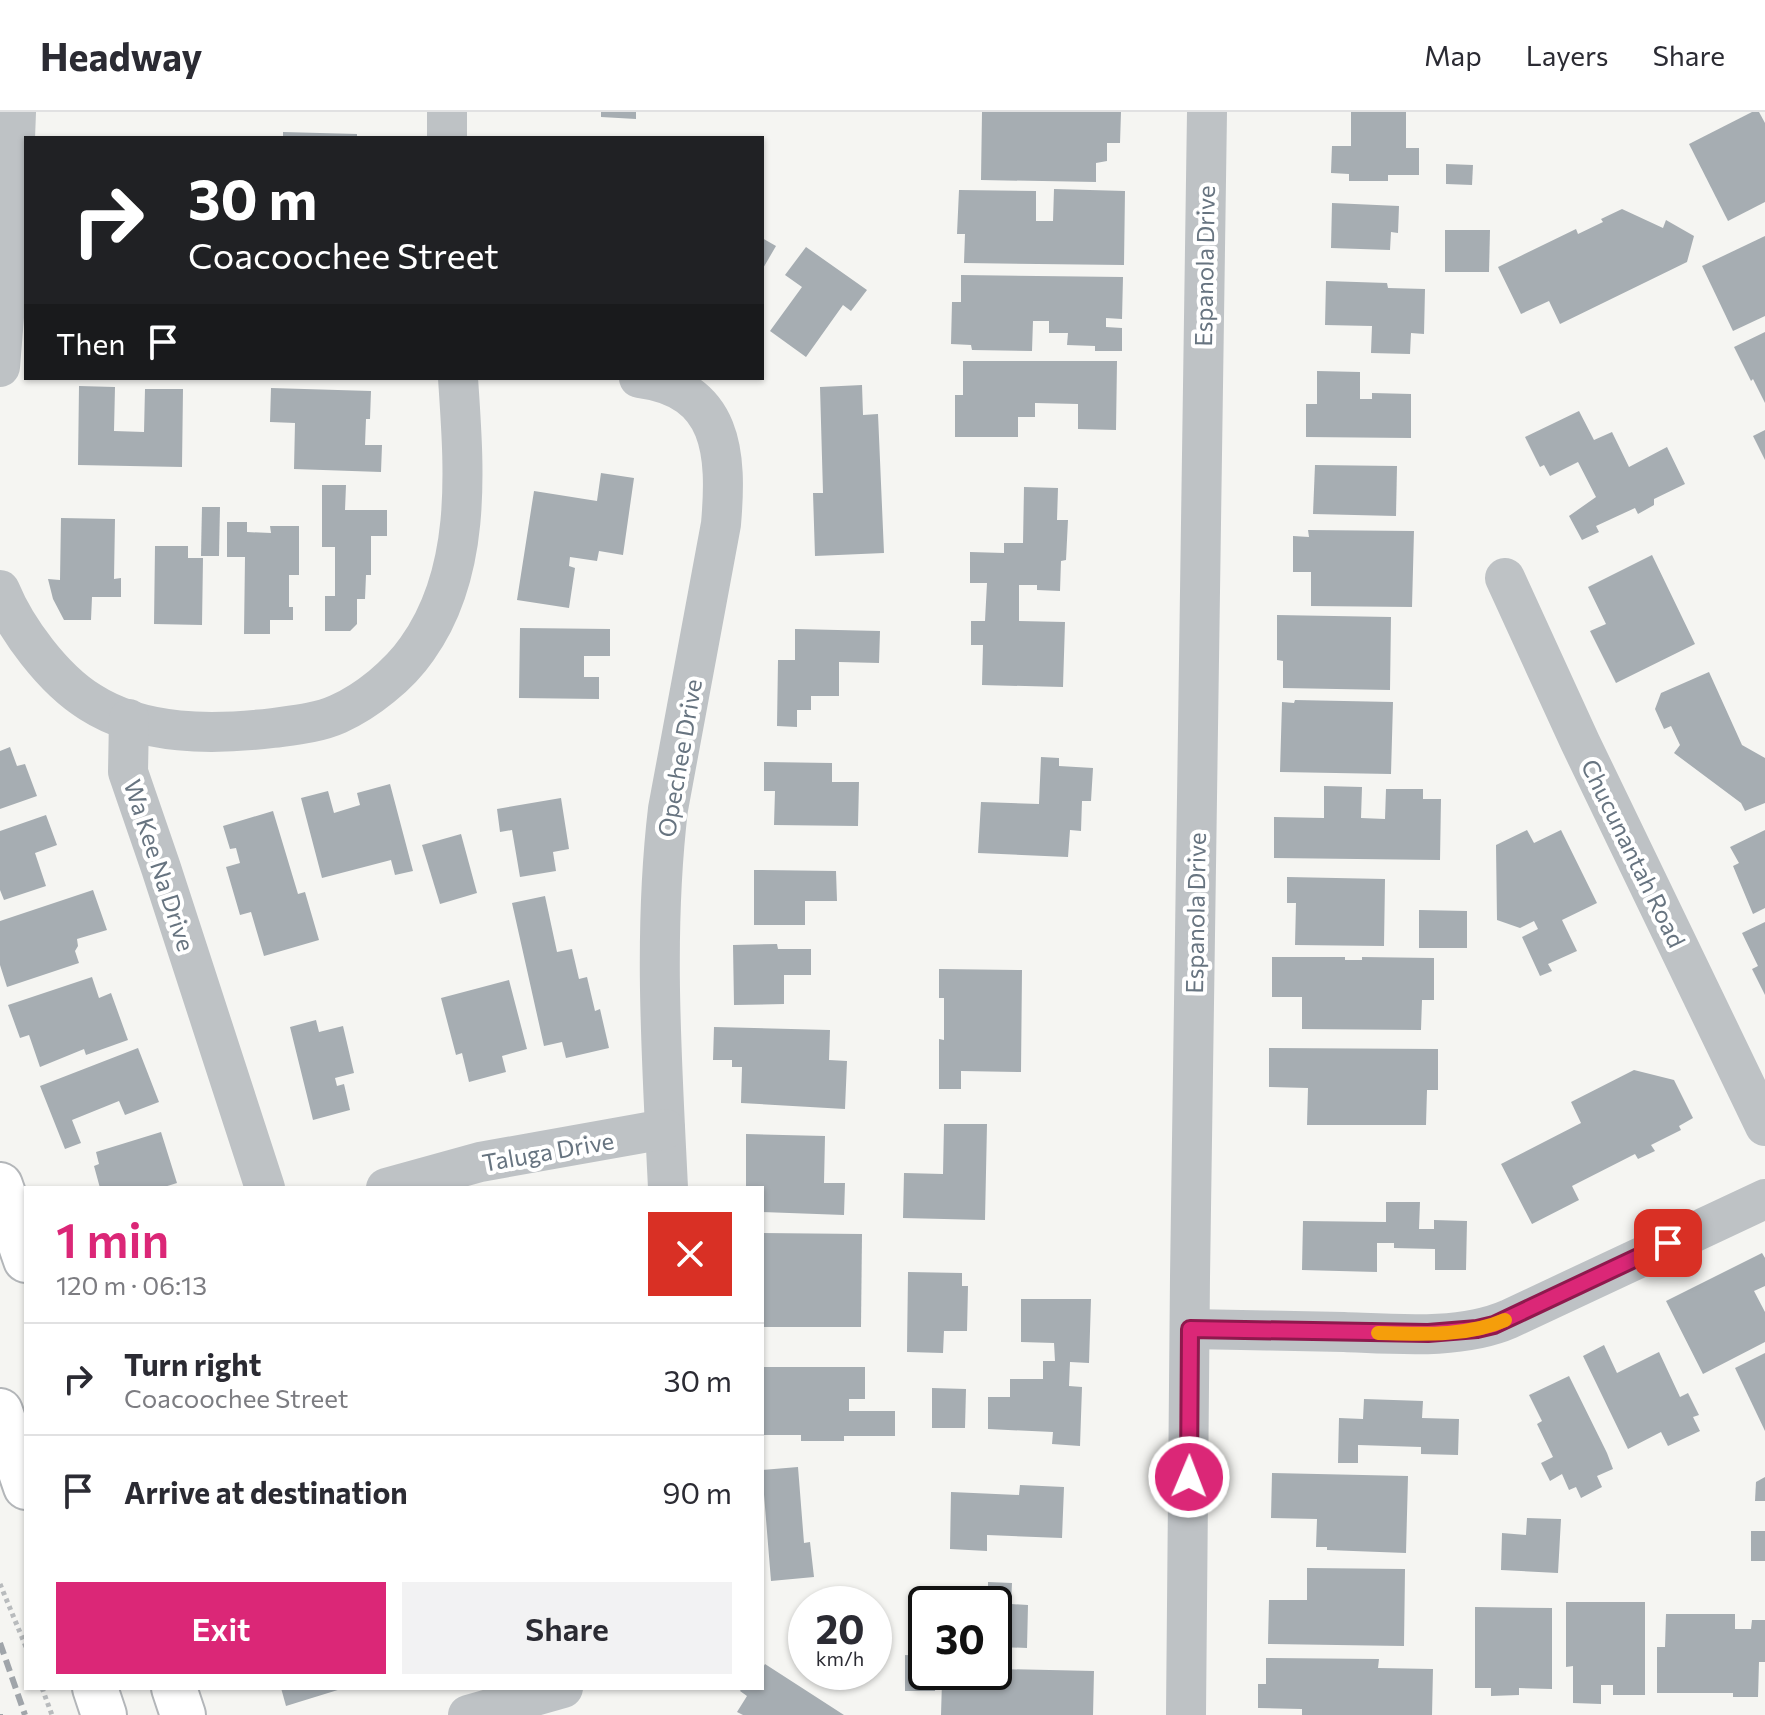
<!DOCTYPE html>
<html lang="en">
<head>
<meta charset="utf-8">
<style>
	:root { --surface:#fff; --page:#f2f2f3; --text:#2b2b33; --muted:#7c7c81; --line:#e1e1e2; --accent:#db2777 }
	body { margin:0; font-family:Commissioner,sans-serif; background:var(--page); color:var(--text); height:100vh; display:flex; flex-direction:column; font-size:30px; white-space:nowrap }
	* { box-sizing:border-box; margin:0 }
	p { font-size:26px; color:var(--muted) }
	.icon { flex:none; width:44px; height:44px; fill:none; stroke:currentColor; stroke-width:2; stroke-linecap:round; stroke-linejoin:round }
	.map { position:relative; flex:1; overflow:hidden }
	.sheet { position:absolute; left:24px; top:1074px; width:740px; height:504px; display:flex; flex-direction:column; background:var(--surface); border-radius:0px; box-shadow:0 2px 6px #0004 }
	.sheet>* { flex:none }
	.guide { position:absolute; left:24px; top:24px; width:740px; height:244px; border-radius:0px; box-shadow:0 2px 6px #0004; background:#202124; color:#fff; overflow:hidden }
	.speed { position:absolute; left:788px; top:1474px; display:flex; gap:16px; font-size:40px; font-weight:700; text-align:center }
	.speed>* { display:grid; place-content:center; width:104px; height:104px; border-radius:50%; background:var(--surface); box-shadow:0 2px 6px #0004; line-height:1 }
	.speed small { font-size:20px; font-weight:400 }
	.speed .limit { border:4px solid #111; border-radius:12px; background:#fff; color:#111 }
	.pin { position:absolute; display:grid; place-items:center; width:68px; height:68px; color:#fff; margin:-34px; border-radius:16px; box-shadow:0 4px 12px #0006 }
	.me { position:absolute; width:88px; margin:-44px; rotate:1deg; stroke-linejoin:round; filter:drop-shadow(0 0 6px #0008) }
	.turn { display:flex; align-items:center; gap:28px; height:168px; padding:0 32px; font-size:36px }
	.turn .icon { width:104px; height:104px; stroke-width:2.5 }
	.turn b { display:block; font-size:56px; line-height:68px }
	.then { display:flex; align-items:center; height:76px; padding:0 32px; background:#0003; gap:16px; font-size:30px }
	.round { display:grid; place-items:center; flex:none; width:84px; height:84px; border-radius:0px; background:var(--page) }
	.overview { display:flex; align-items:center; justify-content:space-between; height:136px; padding:0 32px }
	h1 { font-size:48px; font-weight:600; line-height:60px; color:var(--accent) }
	.button { display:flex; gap:16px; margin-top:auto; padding:16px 32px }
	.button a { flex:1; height:92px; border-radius:0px; background:var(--accent); color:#fff; font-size:32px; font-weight:600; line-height:92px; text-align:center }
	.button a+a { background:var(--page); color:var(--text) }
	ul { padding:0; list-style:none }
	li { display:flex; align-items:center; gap:24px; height:112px; padding:0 32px; border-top:2px solid var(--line) }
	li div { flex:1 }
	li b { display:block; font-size:30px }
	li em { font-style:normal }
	header { display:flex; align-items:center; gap:48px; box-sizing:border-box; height:112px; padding:0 40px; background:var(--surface); border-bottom:2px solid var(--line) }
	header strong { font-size:38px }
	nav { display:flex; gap:44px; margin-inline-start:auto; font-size:28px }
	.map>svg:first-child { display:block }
	.building { fill:#a6adb2 }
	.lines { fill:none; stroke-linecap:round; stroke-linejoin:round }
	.highway-casing { stroke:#b3b6b9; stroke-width:48 }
	.path { stroke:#b8bbbd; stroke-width:5; stroke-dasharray:4 4; stroke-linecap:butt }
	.street { stroke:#bec2c5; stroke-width:40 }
	.highway { stroke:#fff; stroke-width:44 }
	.rail { stroke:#a0a5aa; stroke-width:6; stroke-dasharray:12 6; stroke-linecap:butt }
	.route-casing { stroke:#8e194d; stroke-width:20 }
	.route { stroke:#db2777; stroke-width:14 }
	.slow { stroke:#f59e0b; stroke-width:14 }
	.labels { text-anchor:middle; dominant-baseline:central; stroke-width:8; stroke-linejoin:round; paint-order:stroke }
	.street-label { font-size:24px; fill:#677480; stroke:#fff }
</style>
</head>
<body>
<header>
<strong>Headway</strong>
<nav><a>Map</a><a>Layers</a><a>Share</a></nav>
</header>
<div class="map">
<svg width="1765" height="1603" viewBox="0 0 1765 1603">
	<rect width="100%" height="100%" fill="#f5f5f2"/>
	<g class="building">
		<polygon points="601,0 636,0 636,7 601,5"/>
		<polygon points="982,0 1121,0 1120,31 1107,31 1107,49 1096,51 1096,70 981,68"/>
		<polygon points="1351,0 1406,0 1406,36 1419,36 1419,63 1388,63 1388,69 1349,69 1349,62 1331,61 1332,34 1351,34"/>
		<polygon points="1752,0 1759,0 1765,11 1765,90 1728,109 1689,32"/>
		<polygon points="283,20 357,22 357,26 283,26"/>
		<polygon points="1446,52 1473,53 1472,73 1446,72"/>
		<polygon points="1054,77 1125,79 1124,153 964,151 965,122 957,122 959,78 1036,79 1036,109 1053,109"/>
		<polygon points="1332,91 1399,94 1398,121 1391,120 1390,138 1331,136"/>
		<polygon points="1622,97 1663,116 1666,108 1694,124 1687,150 1560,212 1549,189 1521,202 1498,155 1576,117 1578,122 1603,110 1601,107"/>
		<polygon points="1445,118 1490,118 1489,160 1445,160"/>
		<polygon points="1765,124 1765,204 1733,219 1702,154"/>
		<polygon points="762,126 776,134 762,158"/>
		<polygon points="806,135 867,178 851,199 843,193 806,245 770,219 802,175 785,163"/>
		<polygon points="961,163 1123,165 1122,207 1106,206 1106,215 1122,216 1122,239 1095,239 1095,234 1067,233 1068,221 1049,221 1049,209 1033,209 1032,239 972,238 971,233 951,232 952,190 961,190"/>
		<polygon points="1326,169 1387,171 1388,176 1425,177 1424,222 1411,221 1410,242 1371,241 1372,214 1325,213"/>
		<polygon points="1765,220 1765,291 1753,267 1751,269 1734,235"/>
		<polygon points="963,249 1117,249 1116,318 1078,317 1078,292 1035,291 1035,305 1018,305 1018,325 955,325 955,283 963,283"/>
		<polygon points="1317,259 1360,260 1360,287 1372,287 1372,281 1411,282 1411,326 1306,325 1306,292 1317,292"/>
		<polygon points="862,273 863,303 878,302 884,441 815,444 813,381 823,381 820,275"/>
		<polygon points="79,274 115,275 114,319 144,320 145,277 183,277 182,355 78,353"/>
		<polygon points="271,276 371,279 370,307 366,307 365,333 382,333 381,360 294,357 295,311 270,310"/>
		<polygon points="1579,299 1594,328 1612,320 1629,355 1667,335 1685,372 1654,387 1654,393 1638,402 1635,396 1596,414 1599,420 1582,428 1569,404 1596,385 1578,350 1550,364 1544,353 1540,355 1525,325"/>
		<polygon points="1765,318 1765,348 1753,324"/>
		<polygon points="1315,353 1397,354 1396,404 1313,402"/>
		<polygon points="601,361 634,366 623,443 599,439 597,449 570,445 569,454 575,456 569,496 517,488 534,379 597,389"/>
		<polygon points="322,373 346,373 345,398 387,398 387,424 371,424 371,463 366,463 365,487 357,487 357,512 350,519 325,519 325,484 335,484 335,435 322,435"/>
		<polygon points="1024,375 1058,376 1057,408 1068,408 1066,448 1061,449 1060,479 1037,478 1037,473 1019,473 1019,509 1065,510 1063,575 982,573 983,533 971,533 971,509 985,509 987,471 970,471 970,440 1004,441 1004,431 1023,431"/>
		<polygon points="202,395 220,395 219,444 201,444"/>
		<polygon points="61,406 115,407 114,467 121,466 121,485 92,485 91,508 64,508 53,487 48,467 60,468"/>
		<polygon points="227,410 247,410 247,420 271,421 270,414 299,414 299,463 289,463 289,495 293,495 293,508 270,508 270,522 244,522 245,445 227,445"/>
		<polygon points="1308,418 1414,419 1412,495 1311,494 1311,460 1293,460 1293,424 1309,425"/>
		<polygon points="155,434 188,434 188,446 203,446 202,513 154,512"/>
		<polygon points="1652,443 1695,532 1616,571 1590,519 1606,512 1588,475"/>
		<polygon points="1277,503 1391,505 1390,578 1283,576 1283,549 1277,548"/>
		<polygon points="520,516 610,517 610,544 584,544 584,565 599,565 599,587 519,586"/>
		<polygon points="795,517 880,519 879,551 839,550 839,584 811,584 811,598 797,598 797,615 777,614 778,548 795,548"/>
		<polygon points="1709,560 1742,633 1765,646 1765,691 1745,699 1741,691 1674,641 1680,633 1671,614 1664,617 1655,597 1661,581"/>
		<polygon points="1295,588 1393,590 1391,662 1280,660 1282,590 1294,591"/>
		<polygon points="10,635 17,654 25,652 37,684 0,697 0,639"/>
		<polygon points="1041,645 1059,646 1059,654 1093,656 1091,689 1082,689 1081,719 1070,718 1068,745 978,741 981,690 1039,692"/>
		<polygon points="764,650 832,651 832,670 859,670 858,714 774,713 775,679 764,679"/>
		<polygon points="390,672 413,759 395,763 391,748 322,766 301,686 328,679 334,701 360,693 357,681"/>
		<polygon points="1324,674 1362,675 1361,706 1385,707 1386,677 1423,677 1423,687 1441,687 1440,748 1274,746 1274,705 1324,706"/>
		<polygon points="561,686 569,737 553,740 556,759 520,765 512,718 500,720 497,697"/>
		<polygon points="273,699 298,782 305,780 319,828 264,844 251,800 240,803 226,755 240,751 236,736 230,737 223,714"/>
		<polygon points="46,703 57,733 35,741 46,774 4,788 0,778 0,719"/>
		<polygon points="1527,718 1534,731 1561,718 1597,791 1562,808 1577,839 1548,852 1552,859 1540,864 1522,825 1538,817 1534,809 1520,816 1497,808 1496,733"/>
		<polygon points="1765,718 1765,796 1753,802 1733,754 1739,751 1730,735"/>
		<polygon points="461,722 477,781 440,792 422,733"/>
		<polygon points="754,758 836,759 837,789 805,789 805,813 754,813"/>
		<polygon points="1287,765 1385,767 1384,834 1295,833 1296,791 1287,791"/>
		<polygon points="93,778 107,818 77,827 78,834 75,839 79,851 7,875 0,853 0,809"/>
		<polygon points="545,784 557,840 572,837 579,867 587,865 595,899 600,897 609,936 566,946 562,930 544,934 512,791"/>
		<polygon points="1419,798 1467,799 1467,836 1419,836"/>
		<polygon points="1765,810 1765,883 1752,857 1758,854 1742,821"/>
		<polygon points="777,832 778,837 811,837 811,863 784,863 784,892 734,893 733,833"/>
		<polygon points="1272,845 1345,845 1345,848 1362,848 1362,845 1434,846 1434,888 1422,888 1421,918 1302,917 1302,885 1272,885"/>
		<polygon points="939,857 1022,858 1021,960 961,959 961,977 939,977 939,927 944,928 944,886 939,886"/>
		<polygon points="92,865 99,886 111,881 128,928 86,943 84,937 40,955 29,923 20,926 8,893"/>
		<polygon points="509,868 527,937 502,944 506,960 469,970 462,941 456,943 441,886"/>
		<polygon points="316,908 319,920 343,914 354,961 335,966 337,974 344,972 350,998 313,1008 290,915"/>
		<polygon points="714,915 830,918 829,948 847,949 845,997 741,991 742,955 732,955 732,948 713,948"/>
		<polygon points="138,936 159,990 125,1003 119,989 72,1008 81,1031 65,1037 40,974"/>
		<polygon points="1269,936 1438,937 1438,978 1427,978 1426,1013 1307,1013 1308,976 1269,975"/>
		<polygon points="1634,958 1674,968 1693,1006 1679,1014 1681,1018 1651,1033 1655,1039 1638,1047 1635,1042 1572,1074 1579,1088 1532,1112 1501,1052 1581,1011 1571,990"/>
		<polygon points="944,1012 987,1012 985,1108 903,1106 904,1061 943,1062"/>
		<polygon points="161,1020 177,1071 161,1076 100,1076 94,1054 99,1052 96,1040"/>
		<polygon points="746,1022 825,1024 824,1071 845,1071 844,1103 762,1100 762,1076 746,1076"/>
		<polygon points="1386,1090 1420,1090 1419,1117 1434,1117 1434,1108 1467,1109 1466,1158 1435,1158 1435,1137 1394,1136 1394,1131 1377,1131 1377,1160 1302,1158 1303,1109 1386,1110"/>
		<polygon points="762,1121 862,1122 861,1215 762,1215"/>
		<polygon points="1762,1141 1765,1146 1765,1174 1754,1179 1765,1200 1765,1230 1703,1262 1666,1189"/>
		<polygon points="908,1160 962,1161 962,1174 968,1174 967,1219 944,1219 943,1241 907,1240"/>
		<polygon points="1021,1187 1091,1187 1089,1251 1070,1250 1069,1274 1082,1275 1080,1334 1052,1332 1053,1320 988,1317 988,1285 1010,1285 1010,1267 1043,1267 1043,1249 1055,1249 1054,1231 1021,1230"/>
		<polygon points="1604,1233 1617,1261 1659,1240 1680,1285 1688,1281 1699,1303 1693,1305 1700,1319 1668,1334 1661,1320 1628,1337 1583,1244"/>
		<polygon points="1765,1241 1765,1319 1735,1256"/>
		<polygon points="762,1255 865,1255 865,1287 849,1287 849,1299 895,1299 895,1324 844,1324 844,1329 801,1329 801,1323 762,1323"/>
		<polygon points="1569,1264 1607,1341 1613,1357 1597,1364 1602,1375 1581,1386 1576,1375 1569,1378 1562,1362 1550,1369 1541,1351 1553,1345 1537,1312 1542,1309 1529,1283"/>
		<polygon points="932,1276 966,1277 965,1316 932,1316"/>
		<polygon points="1364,1287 1423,1289 1422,1306 1459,1307 1458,1343 1421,1342 1421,1335 1358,1333 1358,1351 1338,1351 1339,1306 1363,1307"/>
		<polygon points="798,1355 804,1431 810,1430 814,1465 771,1469 762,1358"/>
		<polygon points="1272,1361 1408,1364 1406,1441 1327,1438 1327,1435 1316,1435 1317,1407 1271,1406"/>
		<polygon points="1765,1365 1765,1389 1755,1389 1756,1370"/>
		<polygon points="1020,1373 1064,1375 1062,1426 987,1423 987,1439 950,1437 951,1380 1019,1383"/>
		<polygon points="1527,1406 1561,1407 1558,1461 1501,1458 1502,1421 1526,1423"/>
		<rect x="1751" y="1419" width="14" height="30"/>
		<polygon points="1307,1456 1405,1457 1404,1534 1268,1532 1269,1488 1307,1488"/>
		<polygon points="988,1470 1012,1471 1011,1492 1028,1493 1027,1536 1000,1535 999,1557 1094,1559 1093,1603 941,1603 942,1569 968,1570 968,1561 994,1560 994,1492 988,1492"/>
		<polygon points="1566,1490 1645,1490 1645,1583 1613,1583 1613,1573 1601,1573 1601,1592 1573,1591 1573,1554 1566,1555"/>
		<polygon points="1475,1495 1552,1496 1552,1577 1519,1576 1519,1583 1491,1584 1491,1576 1475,1576"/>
		<polygon points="1666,1502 1735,1502 1735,1517 1751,1517 1752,1508 1765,1508 1765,1550 1759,1550 1758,1585 1733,1585 1733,1581 1657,1581 1657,1535 1665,1535"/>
		<polygon points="905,1543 926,1544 926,1560 936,1560 935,1579 905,1579"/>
		<polygon points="1266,1546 1379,1547 1378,1556 1433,1557 1432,1603 1302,1603 1302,1597 1258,1596 1258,1572 1266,1572"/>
		<polygon points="765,1552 844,1603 743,1603 737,1600 747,1584 740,1579 742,1576 762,1576 762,1557"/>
		<polygon points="281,1576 341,1576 341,1577 286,1594"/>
	</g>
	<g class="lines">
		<defs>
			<g id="highway">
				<polyline points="0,1073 26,1148"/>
				<polyline points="0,1299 26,1375"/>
				<polyline points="95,1576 104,1603"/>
				<polyline points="174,1576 183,1603"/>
			</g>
		</defs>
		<use href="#highway" class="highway-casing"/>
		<g class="path">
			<polyline points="0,1472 26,1535"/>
			<polyline points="42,1576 52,1603"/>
		</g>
		<g class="street">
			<polyline points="447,26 447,0"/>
			<polyline points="0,255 12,105 16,0"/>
			<path d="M639,266C724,277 727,342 721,412L668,697C653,823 662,950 668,1076"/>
			<polyline points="1505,466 1580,630 1765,1014"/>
			<path d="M0,478C16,517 53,567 90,590C143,624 213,623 273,616C295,613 318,611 338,602C367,589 399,563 417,537C473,459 464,356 458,266"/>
			<polyline points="129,607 128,660 161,756 265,1076"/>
			<polyline points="386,1076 480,1050 665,1017"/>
			<path d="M1190,1217C1241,1218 1293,1219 1344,1220C1396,1222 1461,1228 1509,1207L1765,1087"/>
			<polyline points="468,1603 563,1576"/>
			<polyline points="1186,1603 1190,1165 1207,0"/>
		</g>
		<use href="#highway" class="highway"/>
		<g class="rail">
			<polyline points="0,1531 25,1603"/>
			<polyline points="0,1602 0,1603"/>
		</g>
	</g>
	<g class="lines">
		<defs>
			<polyline id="route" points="1189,1365 1190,1217 1428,1221 1477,1217 1494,1213 1668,1131"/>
		</defs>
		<use href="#route" class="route-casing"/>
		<use href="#route" class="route"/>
		<path class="slow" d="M1378,1221C1419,1222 1467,1225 1505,1208"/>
	</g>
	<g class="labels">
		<g class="street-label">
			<text transform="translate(1204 154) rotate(-89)">Espanola Drive</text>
			<text transform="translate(679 646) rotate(-80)">Opechee Drive</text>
			<text transform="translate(1634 741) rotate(64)">Chucunantah Road</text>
			<text transform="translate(160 753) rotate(72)">Wa Kee Na Drive</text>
			<text transform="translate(1195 801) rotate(-89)">Espanola Drive</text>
			<text transform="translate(548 1039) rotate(-10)">Taluga Drive</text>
		</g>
	</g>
</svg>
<div class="speed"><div>20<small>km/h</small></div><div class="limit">30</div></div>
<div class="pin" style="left:1668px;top:1131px;background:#d93025"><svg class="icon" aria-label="arrive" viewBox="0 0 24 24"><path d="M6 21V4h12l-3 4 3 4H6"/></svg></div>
<svg class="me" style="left:1189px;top:1365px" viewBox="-20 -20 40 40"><circle r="17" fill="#db2777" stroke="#fff" stroke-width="3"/><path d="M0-11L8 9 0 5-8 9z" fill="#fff"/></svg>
<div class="guide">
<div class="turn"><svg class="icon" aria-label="right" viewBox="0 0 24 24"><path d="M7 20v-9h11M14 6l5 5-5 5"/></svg><div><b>30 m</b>Coacoochee Street</div></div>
<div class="then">Then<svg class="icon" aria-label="arrive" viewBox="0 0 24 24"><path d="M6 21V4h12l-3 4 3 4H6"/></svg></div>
</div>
<section class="sheet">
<div class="overview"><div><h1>1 min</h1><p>120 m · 06:13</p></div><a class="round" style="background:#d93025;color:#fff"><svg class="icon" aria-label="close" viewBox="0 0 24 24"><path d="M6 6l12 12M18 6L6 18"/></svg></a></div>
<ul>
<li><svg class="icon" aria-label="right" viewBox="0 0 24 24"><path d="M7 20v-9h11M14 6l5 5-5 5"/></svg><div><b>Turn right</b><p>Coacoochee Street</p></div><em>30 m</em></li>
<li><svg class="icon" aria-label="arrive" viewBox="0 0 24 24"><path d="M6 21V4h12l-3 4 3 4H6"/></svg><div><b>Arrive at destination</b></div><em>90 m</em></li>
</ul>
<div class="button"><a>Exit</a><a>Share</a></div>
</section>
</div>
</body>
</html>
